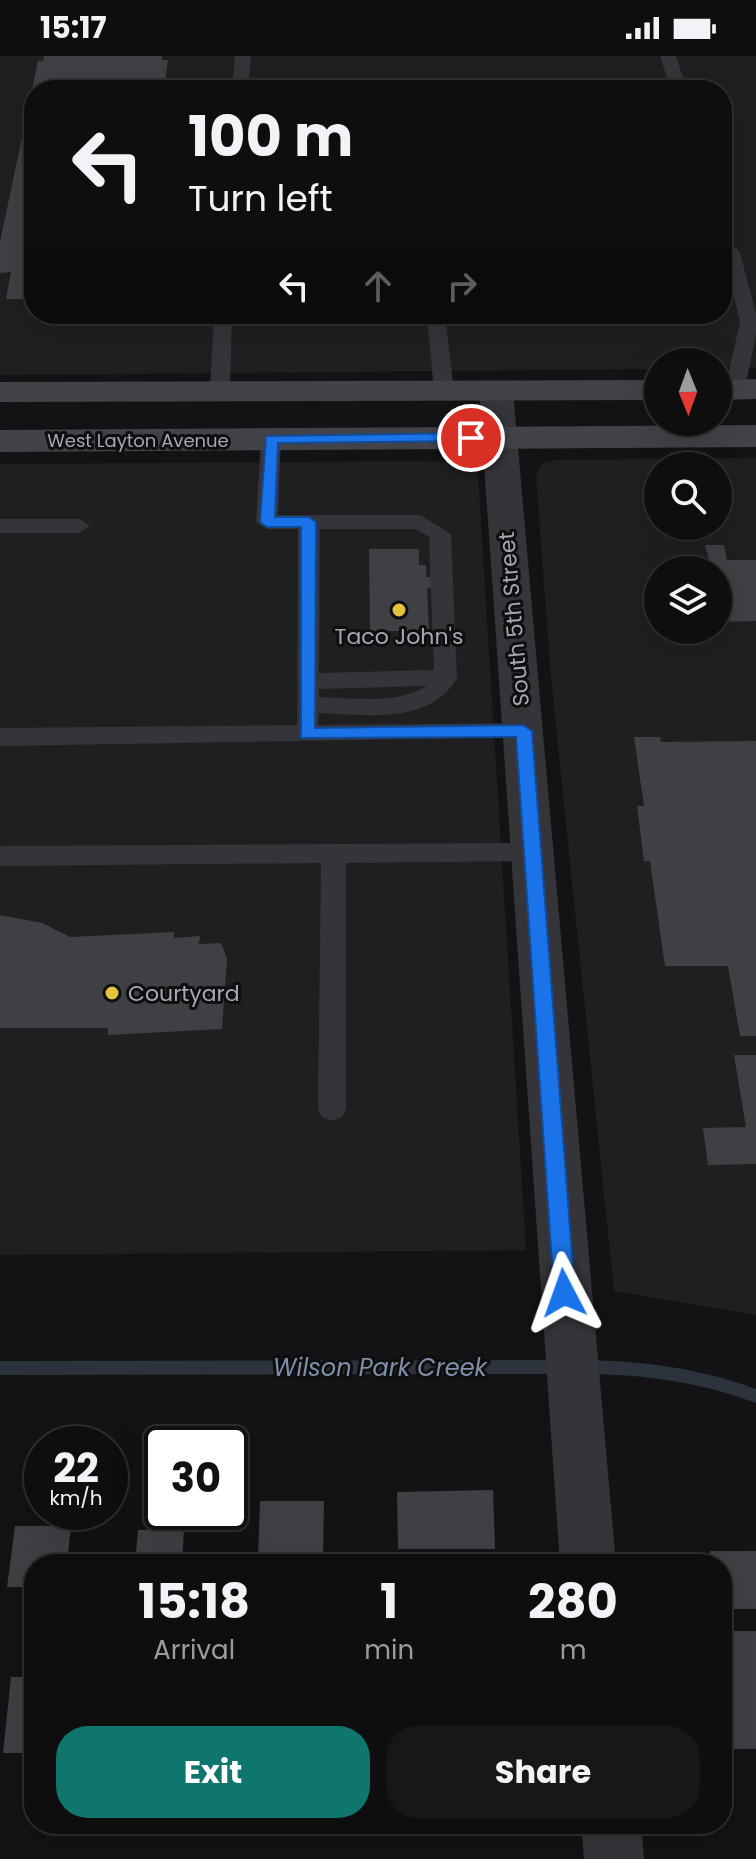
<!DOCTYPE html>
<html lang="en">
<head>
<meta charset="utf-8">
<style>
	:root { --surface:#0e0e0f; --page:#171718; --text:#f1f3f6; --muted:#9b9c9e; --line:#2e2e2f; --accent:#0f766e }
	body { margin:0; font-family:Poppins,sans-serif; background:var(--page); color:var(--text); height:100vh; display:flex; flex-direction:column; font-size:30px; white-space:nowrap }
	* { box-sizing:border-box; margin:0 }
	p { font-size:26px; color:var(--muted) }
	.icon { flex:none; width:44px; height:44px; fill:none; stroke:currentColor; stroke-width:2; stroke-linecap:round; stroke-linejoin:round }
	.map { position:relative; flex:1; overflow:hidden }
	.drawer { position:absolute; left:24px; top:1498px; width:708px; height:280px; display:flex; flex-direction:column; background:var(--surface); border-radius:32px; box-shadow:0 8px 32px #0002,0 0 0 2px var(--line) }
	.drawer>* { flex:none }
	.guide { position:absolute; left:24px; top:24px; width:708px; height:244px; border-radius:32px; box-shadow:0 8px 32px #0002,0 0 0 2px var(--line); background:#0e0e0f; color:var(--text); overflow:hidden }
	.needle { width:52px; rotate:179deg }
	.controls { position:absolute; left:644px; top:292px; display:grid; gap:16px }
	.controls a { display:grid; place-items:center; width:88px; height:88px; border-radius:50%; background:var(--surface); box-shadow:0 8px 32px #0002,0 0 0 2px var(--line); font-size:40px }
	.speed { position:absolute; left:24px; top:1370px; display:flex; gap:16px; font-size:40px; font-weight:700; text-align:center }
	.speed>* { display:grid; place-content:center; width:104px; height:104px; border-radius:50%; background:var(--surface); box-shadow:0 8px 32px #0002,0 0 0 2px var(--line); line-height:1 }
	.speed small { font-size:20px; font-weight:400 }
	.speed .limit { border:4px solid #111; border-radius:12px; background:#fff; color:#111 }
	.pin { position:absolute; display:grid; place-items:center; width:68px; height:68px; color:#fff; margin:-34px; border:4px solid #fff; border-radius:50%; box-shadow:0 2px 8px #0007 }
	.me { position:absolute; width:88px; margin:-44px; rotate:356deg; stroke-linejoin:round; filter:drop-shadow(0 0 6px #0008) }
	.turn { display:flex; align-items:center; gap:28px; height:168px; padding:0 32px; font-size:36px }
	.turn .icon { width:104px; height:104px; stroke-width:2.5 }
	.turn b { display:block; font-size:56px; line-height:68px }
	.lanes { display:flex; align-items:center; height:76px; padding:0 32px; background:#0003; justify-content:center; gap:40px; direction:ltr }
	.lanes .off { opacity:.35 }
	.eta { display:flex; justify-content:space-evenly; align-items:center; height:136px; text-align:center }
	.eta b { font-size:48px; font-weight:700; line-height:56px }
	.primary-button { display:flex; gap:16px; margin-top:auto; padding:16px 32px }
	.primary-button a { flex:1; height:92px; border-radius:32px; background:var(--accent); color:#fff; font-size:32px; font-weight:700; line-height:92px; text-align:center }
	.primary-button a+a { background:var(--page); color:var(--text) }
	.status { display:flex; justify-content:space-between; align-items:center; height:56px; padding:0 40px; background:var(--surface); direction:ltr }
	.status svg { height:22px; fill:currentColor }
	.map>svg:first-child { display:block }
	.built { fill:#1f1f21; fill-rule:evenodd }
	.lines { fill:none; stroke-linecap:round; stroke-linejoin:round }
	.stream { fill:#2d333c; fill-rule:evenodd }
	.building { fill:#3f4044 }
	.service { fill:#343439; fill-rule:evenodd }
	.minor { fill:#343439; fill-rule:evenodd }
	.secondary { fill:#424348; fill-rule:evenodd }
	.route { fill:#1a73e8; stroke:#114b97; stroke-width:2 }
	.poi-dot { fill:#e3c33b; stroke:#0e0e0f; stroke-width:3 }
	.labels { text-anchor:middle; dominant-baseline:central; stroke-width:6; stroke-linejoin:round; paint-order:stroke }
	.far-street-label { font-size:18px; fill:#a5a7b3; stroke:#0e0e0f }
	.street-label { font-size:22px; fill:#a5a7b3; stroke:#0e0e0f }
	.poi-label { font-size:22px; fill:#a5a7b3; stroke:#0e0e0f }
	.water-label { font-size:24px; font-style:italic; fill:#7e90ac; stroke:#0e0e0f }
</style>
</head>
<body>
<div class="status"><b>15:17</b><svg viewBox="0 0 49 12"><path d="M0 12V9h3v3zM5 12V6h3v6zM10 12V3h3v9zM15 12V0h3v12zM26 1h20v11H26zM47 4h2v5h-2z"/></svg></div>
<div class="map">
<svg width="756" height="1803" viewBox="0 0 756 1803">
	<rect width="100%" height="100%" fill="#131214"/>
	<g class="built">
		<path d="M0,0H756V312H718V306H658V313L0,319ZM34,34H722V258H34Z"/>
		<path d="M756,402V1259L614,1235L551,622L536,420L541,408L557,404ZM658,410H718V470H658ZM658,514H718V574H658Z"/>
		<polygon points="454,405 472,410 478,418 526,1194 0,1199 0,408"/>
	</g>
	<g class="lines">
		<g class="stream">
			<polygon points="561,1304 566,1306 568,1311 566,1316 561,1318 0,1319 0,1305"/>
			<path d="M583,1304C643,1305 699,1312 756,1333V1347C699,1326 643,1318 583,1318L578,1316L576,1311L578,1306Z"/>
		</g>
	</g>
	<g class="building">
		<polygon points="44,0 162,0 162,4 168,4 164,34 34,34 34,243 6,243 11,216 0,217 0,186 38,5 43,5"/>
		<polygon points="705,489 724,489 727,504 756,504 756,565 718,566 718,514 675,514 674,505 709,504"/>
		<polygon points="369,493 419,493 419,509 426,509 426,521 433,521 434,532 427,532 429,575 370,575"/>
		<polygon points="634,681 660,681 661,686 756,685 756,980 740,980 728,910 665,910 650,805 644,805 637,750 644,750"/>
		<polygon points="0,859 42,867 70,881 174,876 174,882 200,880 199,888 221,887 227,902 222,973 108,979 108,972 0,972"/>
		<polygon points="734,999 756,999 756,1108 708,1109 703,1072 746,1071"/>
		<polygon points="493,1434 495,1493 398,1493 397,1436"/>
		<polygon points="260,1445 324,1445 323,1503 258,1503"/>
		<polygon points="15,1470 71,1470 67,1508 34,1508 34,1531 7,1531"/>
		<polygon points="138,1474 184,1474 182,1508 135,1508"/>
		<polygon points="710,1495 756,1495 756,1553 722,1553 722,1508 712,1508"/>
		<polygon points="722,1575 756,1575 756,1693 724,1693"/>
		<polygon points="11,1621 34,1621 34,1697 3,1697"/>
	</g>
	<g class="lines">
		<g class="service">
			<polygon points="235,0 251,0 248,34 232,34"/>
			<polygon points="660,0 676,0 687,34 671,34"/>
			<polygon points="722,192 737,193 740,197 756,257 756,278 745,333 735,339 725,333 740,266"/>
			<polygon points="214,258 232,258 230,335 220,341 210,335"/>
			<polygon points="427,258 445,258 454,336 451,340 444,342 434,336"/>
			<path d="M271,377L281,383L278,459H420L451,478L457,622C430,669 366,659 319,657L318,669L523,667L531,669L535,675L531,681L0,690V672L297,669L298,473H267L256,466L261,383ZM320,473H416L429,481L434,614L319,617ZM427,630C395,649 354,642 319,641V633Z"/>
			<polygon points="0,463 79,463 90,470 79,477 0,477"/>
			<polygon points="532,787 541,789 544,796 541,803 532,805 346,807 346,1053 342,1061 332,1065 322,1061 318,1053 321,807 0,810 0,790"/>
		</g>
		<g class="minor">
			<polygon points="496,325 508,328 513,335 616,1508 560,1508 479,335 484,328"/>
			<polygon points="581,1768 641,1768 644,1803 584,1803"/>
		</g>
		<g class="secondary">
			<polygon points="756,323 756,343 718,344 718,324"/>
			<polygon points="658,324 658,344 0,346 0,326"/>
			<polygon points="756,369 756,391 0,396 0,374"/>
		</g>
	</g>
	<polygon class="route" points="471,377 478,382 476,385 278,387 275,461 309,461 316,466 315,672 523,669 532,675 575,1237 572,1244 564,1246 557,1244 554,1237 516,681 301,682 301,471 267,471 260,466 266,380"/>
	<g class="poi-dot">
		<circle cx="399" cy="554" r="8"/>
		<circle cx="112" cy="937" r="8"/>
	</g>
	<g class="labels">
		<g class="far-street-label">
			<text x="138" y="384">West Layton Avenue</text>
		</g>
		<g class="street-label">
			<text transform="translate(514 563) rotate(-95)">South 5th Street</text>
		</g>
		<g class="poi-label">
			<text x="399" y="580">Taco John's</text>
			<text x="128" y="937" text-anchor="start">Courtyard</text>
		</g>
		<g class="water-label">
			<text x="380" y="1311">Wilson Park Creek</text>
		</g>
	</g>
</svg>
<div class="controls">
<a><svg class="needle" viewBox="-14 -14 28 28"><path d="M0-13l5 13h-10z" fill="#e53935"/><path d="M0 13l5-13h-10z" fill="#9b9c9e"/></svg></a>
<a><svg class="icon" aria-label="search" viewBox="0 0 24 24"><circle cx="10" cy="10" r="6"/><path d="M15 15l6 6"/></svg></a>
<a><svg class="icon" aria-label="layers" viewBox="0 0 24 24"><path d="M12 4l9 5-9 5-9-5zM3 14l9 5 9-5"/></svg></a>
</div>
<div class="speed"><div>22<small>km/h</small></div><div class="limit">30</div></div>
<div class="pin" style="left:471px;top:382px;background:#d93025"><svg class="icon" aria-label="arrive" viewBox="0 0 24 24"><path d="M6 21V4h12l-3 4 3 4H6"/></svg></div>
<svg class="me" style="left:564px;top:1237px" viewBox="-20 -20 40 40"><path d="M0-17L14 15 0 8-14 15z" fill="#1a73e8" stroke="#fff" stroke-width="4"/></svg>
<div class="guide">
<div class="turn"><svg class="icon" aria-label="left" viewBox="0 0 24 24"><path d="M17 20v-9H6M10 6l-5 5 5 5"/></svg><div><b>100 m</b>Turn left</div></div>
<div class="lanes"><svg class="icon" aria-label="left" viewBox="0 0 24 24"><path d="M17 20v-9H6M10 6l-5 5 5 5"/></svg><svg class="icon off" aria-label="ahead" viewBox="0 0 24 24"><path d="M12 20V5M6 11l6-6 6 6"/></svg><svg class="icon off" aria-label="right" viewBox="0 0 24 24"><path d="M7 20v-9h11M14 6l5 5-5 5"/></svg></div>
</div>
<section class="drawer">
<div class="eta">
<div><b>15:18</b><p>Arrival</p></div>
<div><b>1</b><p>min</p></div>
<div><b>280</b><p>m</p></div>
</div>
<div class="primary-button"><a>Exit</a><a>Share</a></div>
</section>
</div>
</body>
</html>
